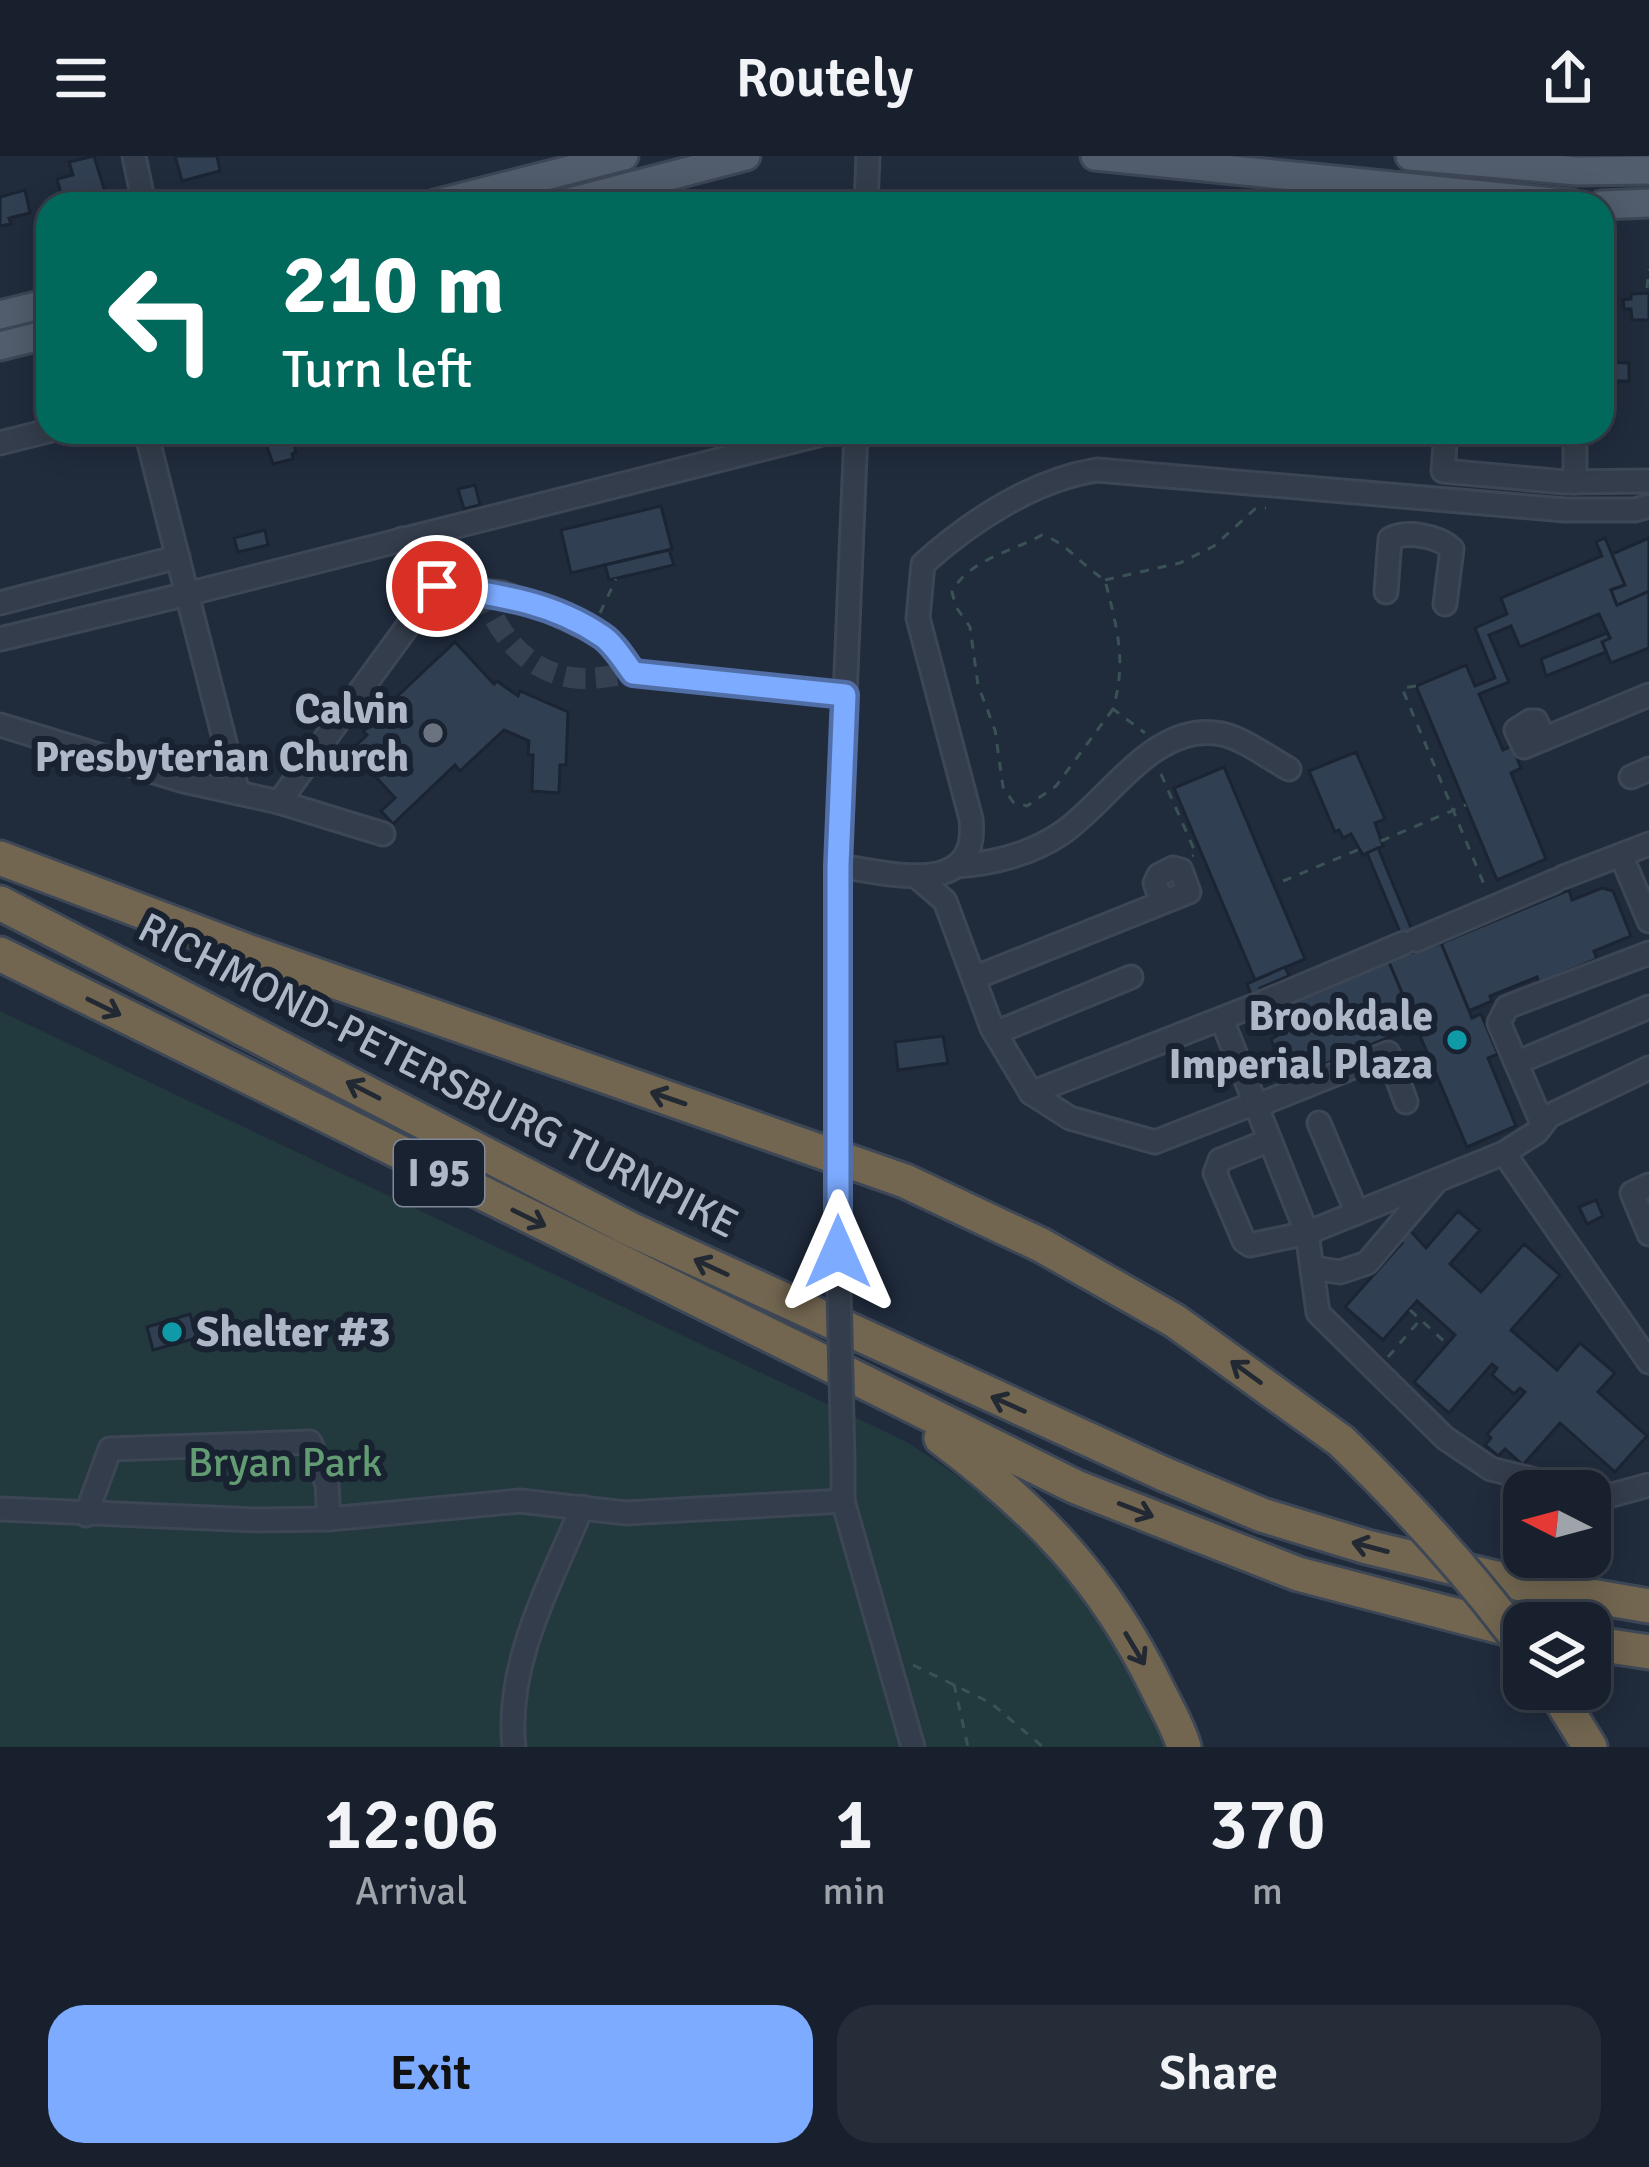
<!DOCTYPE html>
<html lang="en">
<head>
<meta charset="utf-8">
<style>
	:root { --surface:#18202d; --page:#252d39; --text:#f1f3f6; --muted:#9fa3aa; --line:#363e49; --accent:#7cabff }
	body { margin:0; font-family:Signika,sans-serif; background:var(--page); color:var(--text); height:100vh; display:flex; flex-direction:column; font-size:45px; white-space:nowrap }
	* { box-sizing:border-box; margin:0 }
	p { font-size:39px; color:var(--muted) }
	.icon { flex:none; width:66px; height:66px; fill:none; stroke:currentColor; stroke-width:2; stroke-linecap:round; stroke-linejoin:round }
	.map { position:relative; height:1591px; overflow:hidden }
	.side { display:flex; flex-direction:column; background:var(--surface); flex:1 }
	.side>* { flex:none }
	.banner { position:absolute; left:36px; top:36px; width:1578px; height:252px; border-radius:36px; box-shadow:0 6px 30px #0003,0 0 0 3px var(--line); background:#00695c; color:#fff; overflow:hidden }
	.needle { width:78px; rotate:276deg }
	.tools { position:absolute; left:1503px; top:1314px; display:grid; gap:24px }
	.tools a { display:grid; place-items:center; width:108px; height:108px; border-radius:24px; background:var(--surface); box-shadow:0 6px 30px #0003,0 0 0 3px var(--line); font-size:60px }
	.pin { position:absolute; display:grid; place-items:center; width:102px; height:102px; color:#fff; margin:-51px; border:6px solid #fff; border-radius:50%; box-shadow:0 3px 12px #0007 }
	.me { position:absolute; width:132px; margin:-66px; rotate:0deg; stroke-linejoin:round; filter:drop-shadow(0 0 9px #0008) }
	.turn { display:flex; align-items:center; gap:42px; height:252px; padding:0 48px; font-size:54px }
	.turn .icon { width:156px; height:156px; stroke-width:2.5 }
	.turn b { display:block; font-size:84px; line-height:102px }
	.eta { display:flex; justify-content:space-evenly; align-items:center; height:204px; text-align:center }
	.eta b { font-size:72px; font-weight:600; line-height:84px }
	.primary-button { display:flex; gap:24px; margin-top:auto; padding:24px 48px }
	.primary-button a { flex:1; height:138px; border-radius:36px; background:var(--accent); color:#111; font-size:48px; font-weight:600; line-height:138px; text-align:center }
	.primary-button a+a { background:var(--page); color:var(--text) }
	header { display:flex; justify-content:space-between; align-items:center; height:156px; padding:0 48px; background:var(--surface); font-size:54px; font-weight:600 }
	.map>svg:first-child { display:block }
	.green { fill:#22393d }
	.building { fill:#313f52; stroke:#1b2432; stroke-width:3 }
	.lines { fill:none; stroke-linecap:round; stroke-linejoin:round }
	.minor-tunnel { stroke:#354051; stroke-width:21; stroke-dasharray:21 10; stroke-linecap:butt }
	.minor-casing { stroke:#3d4655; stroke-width:27 }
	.major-casing { stroke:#3d4655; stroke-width:33 }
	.highway-casing { stroke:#3e4756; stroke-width:39 }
	.path { stroke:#3a5255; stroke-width:3; stroke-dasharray:9 9; stroke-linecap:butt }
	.minor { stroke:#343d4c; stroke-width:21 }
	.major { stroke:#515c6c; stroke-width:27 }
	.highway { stroke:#726650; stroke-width:33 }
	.minor-bridge-casing { stroke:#3d4655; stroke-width:27; stroke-linecap:butt }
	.highway-bridge-casing { stroke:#3e4756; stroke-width:39; stroke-linecap:butt }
	.minor-bridge { stroke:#343d4c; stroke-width:21 }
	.highway-bridge { stroke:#726650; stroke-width:33 }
	.oneway { stroke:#222933 }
	.route-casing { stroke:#516fa6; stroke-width:30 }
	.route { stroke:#7cabff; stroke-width:21 }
	.worship-dot { fill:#6b7280; stroke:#192230; stroke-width:4.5 }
	.culture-dot { fill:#0f9aa8; stroke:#192230; stroke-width:4.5 }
	.labels { text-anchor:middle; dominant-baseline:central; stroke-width:12; stroke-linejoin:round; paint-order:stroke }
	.shield { fill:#192230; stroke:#818a9a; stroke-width:3 }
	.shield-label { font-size:39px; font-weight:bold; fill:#aeb7c8 }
	.poi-label { font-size:42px; font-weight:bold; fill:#aeb7c8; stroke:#192230; text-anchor:end }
	.street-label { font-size:42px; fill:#aeb7c8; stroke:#192230 }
	.park-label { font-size:42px; fill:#639b72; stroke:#192230 }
</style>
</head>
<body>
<header><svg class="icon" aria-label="menu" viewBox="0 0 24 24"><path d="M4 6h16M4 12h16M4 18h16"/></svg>Routely<svg class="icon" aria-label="share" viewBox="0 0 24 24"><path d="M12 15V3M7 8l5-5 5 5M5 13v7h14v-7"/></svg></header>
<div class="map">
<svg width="1649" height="1591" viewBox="0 0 1649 1591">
	<rect width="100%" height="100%" fill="#202b3c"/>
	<path class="green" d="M0,855L905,1285C1030,1362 1109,1455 1164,1591H0Z"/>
	<g class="building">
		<polygon points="94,0 106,39 82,48 64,48 57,23 73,19 69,6"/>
		<polygon points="175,0 217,0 220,15 182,25"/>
		<polygon points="25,34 30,57 9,62 11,68 0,70 0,41"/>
		<polygon points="1649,137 1649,164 1632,164 1631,153 1624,153 1623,144 1631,143 1631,138"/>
		<polygon points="1608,206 1629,207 1629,225 1608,225"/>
		<polygon points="262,276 314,276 292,281 296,296 292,298 293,303 273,308"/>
		<polygon points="475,329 480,349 464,353 458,333"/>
		<polygon points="661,350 672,393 571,417 561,374"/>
		<polygon points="265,374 268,389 238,396 234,382"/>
		<polygon points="1605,382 1625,429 1611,434 1617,449 1649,435 1649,492 1611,507 1602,486 1610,482 1599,458 1520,491 1511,470 1489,479 1509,526 1479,538 1503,594 1512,590 1521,612 1511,617 1546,703 1497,724 1416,530 1466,509 1475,530 1495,522 1475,472 1507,458 1501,442 1602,400 1596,386"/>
		<polygon points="1649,382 1649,435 1617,449 1611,434 1625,429 1612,398"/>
		<polygon points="669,394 674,409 609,424 605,409"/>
		<polygon points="1607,477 1610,482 1602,486 1606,496 1546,520 1541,503"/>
		<polygon points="455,486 494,528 497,525 518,540 520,535 568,556 566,609 560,609 559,637 532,635 533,599 528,599 529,585 504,574 460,615 455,609 393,668 381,655 395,642 351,594 367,579 363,575 394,553 389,548"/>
		<polygon points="1356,596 1385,663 1375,667 1383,690 1363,699 1351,678 1343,682 1339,674 1335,676 1309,615"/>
		<polygon points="1224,611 1305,803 1255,824 1174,632"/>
		<polygon points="1378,692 1421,796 1410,800 1367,697"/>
		<polygon points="1602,732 1613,735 1631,780 1594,795 1597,803 1539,827 1537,821 1490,840 1492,845 1469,855 1441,787 1569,734 1572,744"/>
		<polygon points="1441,787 1472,862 1481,858 1498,898 1488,902 1516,970 1467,991 1388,804"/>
		<polygon points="1388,804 1416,870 1294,921 1287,906 1281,909 1271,883 1277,880 1272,868 1265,871 1259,858"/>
		<polygon points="1285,811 1289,820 1260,832 1269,854 1259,858 1247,828"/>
		<polygon points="943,880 948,907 898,914 895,886"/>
		<polygon points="1596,1044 1603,1060 1587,1068 1579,1051"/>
		<polygon points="1458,1055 1480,1074 1450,1108 1481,1136 1524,1088 1560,1119 1511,1174 1557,1214 1580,1187 1615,1217 1598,1236 1647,1280 1615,1316 1560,1267 1523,1309 1505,1293 1498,1300 1485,1289 1491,1282 1487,1278 1525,1236 1520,1232 1514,1238 1492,1219 1497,1212 1492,1208 1449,1257 1414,1226 1455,1179 1417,1145 1383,1184 1345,1151 1402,1087 1387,1073 1398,1061 1426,1092"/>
		<polygon points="190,1158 197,1182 153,1194 147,1171"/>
	</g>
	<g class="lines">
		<path class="minor-tunnel" d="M482,435C498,478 527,517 576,522C594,524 615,519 633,517"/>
		<defs>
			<g id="minor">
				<polyline points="134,0 144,48"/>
				<polyline points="866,48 868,0"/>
				<polyline points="146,276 187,438 830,276"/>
				<polyline points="1446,276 1443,315 1564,326 1649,325"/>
				<polyline points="0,287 48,275"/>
				<polyline points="1575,326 1575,276"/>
				<polyline points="402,383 413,393 414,413 424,424 444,431 502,437 542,451 605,481 633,517 845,539"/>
				<path d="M1386,436L1390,383C1407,374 1439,380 1452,393L1445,448"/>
				<polyline points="0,447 178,401"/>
				<polyline points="0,483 187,438 238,637"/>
				<polyline points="0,569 184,625 279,646 437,430"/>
				<polyline points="1544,583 1536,565 1530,565 1516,574 1524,591 1649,539"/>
				<polyline points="1631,621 1649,613"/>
				<polyline points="279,646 383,678"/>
				<polyline points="1621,699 1649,765"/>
				<path d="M838,710C887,716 980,745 971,663L918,462L923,408C971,365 1033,324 1097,314L1565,354H1635L1649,350"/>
				<path d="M956,710C992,708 1031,698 1062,677C1110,644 1155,564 1222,578C1244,583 1269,602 1289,613"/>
				<polyline points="916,720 945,745 992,872 1031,937 1070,962 1155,986 1255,947"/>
				<polyline points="1563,721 1649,688"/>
				<polyline points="1416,784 1555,725"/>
				<polyline points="974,822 1189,736 1181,714 1173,712 1159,719 1155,727 1162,746"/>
				<polyline points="1266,845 1404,787"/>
				<polyline points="1222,864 1307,1077 1318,1157 1445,1282 1491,1313 1581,1335"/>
				<polyline points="995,877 1131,821"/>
				<polyline points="1516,907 1649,851"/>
				<polyline points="1031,937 1256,849"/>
				<polyline points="1256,950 1388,897 1406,946"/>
				<polyline points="1319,967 1357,1057"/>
				<polyline points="1542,967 1499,867 1507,851 1649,797"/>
				<polyline points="1270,984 1220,1004 1215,1017 1244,1085 1250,1089 1307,1077 1504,997 1537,976 1549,960 1649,912"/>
				<polyline points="1504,997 1649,1206"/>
				<polyline points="1649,1029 1632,1037 1649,1078"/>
				<polyline points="838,1096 838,710 856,276"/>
				<polyline points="1313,1112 1340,1116 1367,1107 1435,1027"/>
				<polyline points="843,1305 843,1345 913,1591"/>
				<polyline points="1590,1337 1612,1339 1649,1329"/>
				<polyline points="0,1353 258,1364 329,1363 520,1345 626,1357 843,1345"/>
				<polyline points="86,1359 110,1293 310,1286 327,1328 329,1363"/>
				<path d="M514,1591C505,1507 551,1427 582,1351"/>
			</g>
			<g id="major">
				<polyline points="1095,0 1572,48"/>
				<polyline points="1410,0 1577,15 1649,14"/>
				<polyline points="435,48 624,0"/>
				<polyline points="562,48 746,0"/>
				<polyline points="1602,49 1649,47"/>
				<polyline points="0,159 48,147"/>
				<polyline points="0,190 48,178"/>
			</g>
			<g id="highway">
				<polyline points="0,702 247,795 779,981"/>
				<polyline points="0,747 630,1073 1164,1318 1262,1359 1367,1391 1521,1428 1649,1450"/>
				<polyline points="0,798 1076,1331 1298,1418 1524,1477"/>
				<polyline points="905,1025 1041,1089 1175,1165 1341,1285"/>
				<path d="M941,1282C1038,1355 1103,1422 1157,1532C1166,1551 1178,1570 1184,1591"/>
				<polyline points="1590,1487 1649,1496"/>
				<polyline points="1554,1533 1590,1591"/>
			</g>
		</defs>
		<use href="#minor" class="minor-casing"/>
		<use href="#major" class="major-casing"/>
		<use href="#highway" class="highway-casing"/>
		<g class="path">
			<polyline points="1647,132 1649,113"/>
			<polyline points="1105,424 1180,407 1214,390 1255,353 1266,352"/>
			<polyline points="600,457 616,423"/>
			<polyline points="1416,530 1402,532 1486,733"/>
			<path d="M1113,553L1056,630L1027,650L1013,646L1003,631L995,574L978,529L970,471L956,451L952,436C968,404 1011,396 1042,379C1066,386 1082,410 1105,424C1117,472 1127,505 1113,553L1145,577"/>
			<polyline points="1161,618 1196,698 1192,700"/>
			<polyline points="1381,685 1466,649"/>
			<polyline points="1283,725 1360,693"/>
			<polyline points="1410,1154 1447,1188"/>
			<polyline points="1388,1201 1420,1164"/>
			<polyline points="913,1509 991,1547 1043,1591"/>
			<polyline points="954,1528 968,1591"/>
		</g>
		<use href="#minor" class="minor"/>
		<use href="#major" class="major"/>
		<use href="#highway" class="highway"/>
		<defs>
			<polyline id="minor-bridge" points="838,1096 843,1305"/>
			<g id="highway-bridge">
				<polyline points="779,981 905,1025"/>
				<path d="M1341,1285C1407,1349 1469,1416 1524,1491"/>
			</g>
		</defs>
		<use href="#minor-bridge" class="minor-bridge-casing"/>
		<use href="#highway-bridge" class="highway-bridge-casing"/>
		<use href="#minor-bridge" class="minor-bridge"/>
		<use href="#highway-bridge" class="highway-bridge"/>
	</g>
	<defs><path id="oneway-shaft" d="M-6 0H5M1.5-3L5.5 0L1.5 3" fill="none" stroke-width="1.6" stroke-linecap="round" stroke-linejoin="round" transform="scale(3)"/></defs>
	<g class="oneway">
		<use href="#oneway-shaft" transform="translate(104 851) rotate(26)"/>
		<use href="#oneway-shaft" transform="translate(363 934) rotate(-153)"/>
		<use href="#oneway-shaft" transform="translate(668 942) rotate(-161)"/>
		<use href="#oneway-shaft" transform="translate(529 1062) rotate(26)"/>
		<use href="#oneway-shaft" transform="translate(711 1111) rotate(-155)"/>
		<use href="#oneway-shaft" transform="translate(1246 1216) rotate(-144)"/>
		<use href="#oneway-shaft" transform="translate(1008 1248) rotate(-156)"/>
		<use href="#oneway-shaft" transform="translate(1136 1354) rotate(21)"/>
		<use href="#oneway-shaft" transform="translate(1370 1391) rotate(-165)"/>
		<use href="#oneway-shaft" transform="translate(1135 1493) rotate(59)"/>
	</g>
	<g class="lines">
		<defs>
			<path id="route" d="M437,430C496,439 551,445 602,480C614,488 624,505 633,517L845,539L838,710V1096"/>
		</defs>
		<use href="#route" class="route-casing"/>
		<use href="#route" class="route"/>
	</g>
	<circle class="worship-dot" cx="433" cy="577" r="12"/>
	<g class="culture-dot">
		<circle cx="1457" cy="884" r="12"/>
		<circle cx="172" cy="1176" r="12"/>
	</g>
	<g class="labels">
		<rect class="shield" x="394" y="984" width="90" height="66" rx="9"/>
		<g class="shield-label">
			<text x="439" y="1017">I 95</text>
		</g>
		<g class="poi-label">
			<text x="409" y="553">Calvin<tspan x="409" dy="48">Presbyterian Church</tspan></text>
			<text x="1433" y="860">Brookdale<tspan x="1433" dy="48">Imperial Plaza</tspan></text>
			<text x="196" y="1176" text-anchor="start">Shelter #3</text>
		</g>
		<g class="street-label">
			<text transform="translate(438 920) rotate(27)">RICHMOND-PETERSBURG TURNPIKE</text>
		</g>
		<g class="park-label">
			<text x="285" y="1306">Bryan Park</text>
		</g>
	</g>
</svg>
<div class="tools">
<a><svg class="needle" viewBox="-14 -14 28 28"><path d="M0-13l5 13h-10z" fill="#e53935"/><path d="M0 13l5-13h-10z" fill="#9fa3aa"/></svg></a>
<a><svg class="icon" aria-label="layers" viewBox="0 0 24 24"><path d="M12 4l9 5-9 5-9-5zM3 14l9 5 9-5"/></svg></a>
</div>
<div class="pin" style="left:437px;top:430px;background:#d93025"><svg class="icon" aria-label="arrive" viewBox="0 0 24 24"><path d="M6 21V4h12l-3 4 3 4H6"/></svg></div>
<svg class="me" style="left:838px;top:1096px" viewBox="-20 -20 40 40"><path d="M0-17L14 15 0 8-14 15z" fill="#7cabff" stroke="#fff" stroke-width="4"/></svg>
<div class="banner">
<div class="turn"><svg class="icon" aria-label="left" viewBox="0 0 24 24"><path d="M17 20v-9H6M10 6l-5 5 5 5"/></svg><div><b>210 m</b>Turn left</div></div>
</div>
</div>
<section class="side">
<div class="eta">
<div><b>12:06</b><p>Arrival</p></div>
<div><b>1</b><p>min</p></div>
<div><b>370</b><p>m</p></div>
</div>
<div class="primary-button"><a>Exit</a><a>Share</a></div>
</section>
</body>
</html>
